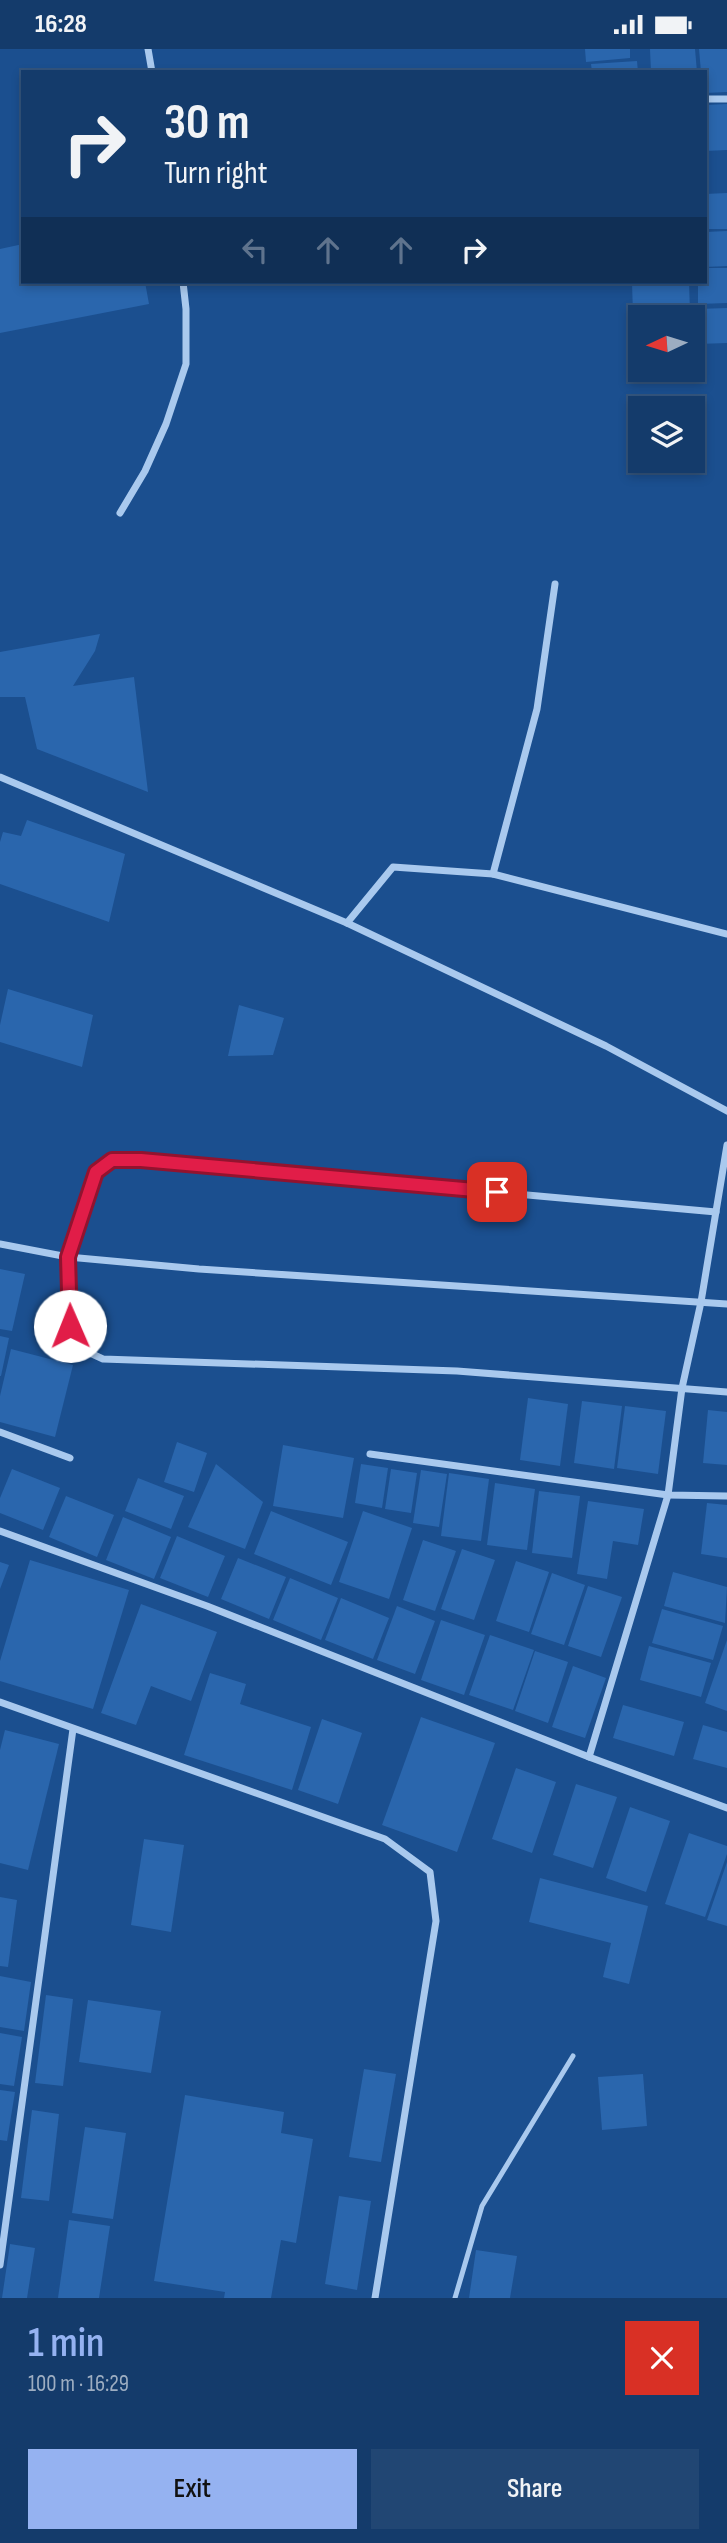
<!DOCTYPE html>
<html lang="en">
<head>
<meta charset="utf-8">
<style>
	:root { --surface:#143b6b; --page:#214673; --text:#f1f3f6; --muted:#9dadc1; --line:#33557e; --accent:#95b2f1 }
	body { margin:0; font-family:"Sofia Sans Condensed",sans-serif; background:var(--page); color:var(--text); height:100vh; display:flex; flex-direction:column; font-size:26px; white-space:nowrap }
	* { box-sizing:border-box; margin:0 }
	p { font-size:23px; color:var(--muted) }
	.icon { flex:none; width:38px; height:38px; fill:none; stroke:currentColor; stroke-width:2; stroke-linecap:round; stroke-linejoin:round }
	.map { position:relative; height:2249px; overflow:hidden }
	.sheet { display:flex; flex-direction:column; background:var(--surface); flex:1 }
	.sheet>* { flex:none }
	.guide { position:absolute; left:21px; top:21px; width:686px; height:214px; border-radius:0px; box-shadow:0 4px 10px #0003,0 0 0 2px var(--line); background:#143b6b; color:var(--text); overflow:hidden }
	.needle { width:46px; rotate:266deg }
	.fabs { position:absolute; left:628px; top:256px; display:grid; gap:14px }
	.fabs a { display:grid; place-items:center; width:77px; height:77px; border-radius:0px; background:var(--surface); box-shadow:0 4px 10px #0003,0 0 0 2px var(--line); font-size:35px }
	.pin { position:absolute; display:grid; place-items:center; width:60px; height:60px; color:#fff; margin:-30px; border-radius:14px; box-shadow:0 4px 10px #0006 }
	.me { position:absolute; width:77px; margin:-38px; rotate:359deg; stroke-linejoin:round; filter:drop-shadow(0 0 5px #0008) }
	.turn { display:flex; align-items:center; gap:24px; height:147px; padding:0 28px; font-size:32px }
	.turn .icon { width:91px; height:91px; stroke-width:2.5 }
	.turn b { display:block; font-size:49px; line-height:60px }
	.lanes { display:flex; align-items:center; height:66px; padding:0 28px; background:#0003; justify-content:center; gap:35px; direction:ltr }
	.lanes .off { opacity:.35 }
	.round { display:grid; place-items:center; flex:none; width:74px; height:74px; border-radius:0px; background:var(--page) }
	.overview { display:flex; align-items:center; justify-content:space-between; height:119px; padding:0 28px }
	h1 { font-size:42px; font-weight:600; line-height:52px; color:var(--accent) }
	.cta { display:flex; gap:14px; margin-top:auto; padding:14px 28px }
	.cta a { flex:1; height:80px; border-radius:0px; background:var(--accent); color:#111; font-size:28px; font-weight:600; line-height:80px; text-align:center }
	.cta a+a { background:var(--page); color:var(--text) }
	.status { display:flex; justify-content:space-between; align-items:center; height:49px; padding:0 35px; background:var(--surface); direction:ltr }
	.status svg { height:19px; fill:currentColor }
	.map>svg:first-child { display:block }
	.building { fill:#2a66ad }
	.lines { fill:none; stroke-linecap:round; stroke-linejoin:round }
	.lane { stroke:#a9c9ee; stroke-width:5 }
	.street { stroke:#a9c9ee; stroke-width:7 }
	.route-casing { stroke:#92132f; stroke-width:18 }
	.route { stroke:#e11d48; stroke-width:12 }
</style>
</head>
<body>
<div class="status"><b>16:28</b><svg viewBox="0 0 49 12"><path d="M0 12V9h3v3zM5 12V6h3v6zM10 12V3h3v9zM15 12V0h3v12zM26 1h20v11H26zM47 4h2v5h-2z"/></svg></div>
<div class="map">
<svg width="727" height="2249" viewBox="0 0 727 2249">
	<rect width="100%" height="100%" fill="#1b4f8f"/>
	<g class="building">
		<polygon points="585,0 630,0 630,9 586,13"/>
		<polygon points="650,0 695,0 697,23 651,23"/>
		<polygon points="699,0 727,0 727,43 705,44 705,23 701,23"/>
		<polygon points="637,12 638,23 592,23 591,15"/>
		<polygon points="727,55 727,101 705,102 705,56"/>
		<polygon points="727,144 727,180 705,180 705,145"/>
		<polygon points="727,182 727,217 705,218 705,183"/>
		<polygon points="23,195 23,233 145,233 149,255 0,284 0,200"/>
		<polygon points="705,219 727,219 727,254 698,255 698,233 705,233"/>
		<polygon points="632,233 689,233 690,264 633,266"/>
		<polygon points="727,259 727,294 698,295 697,260"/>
		<polygon points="100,585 95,602 73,637 134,628 148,743 37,700 25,648 0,648 0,603"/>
		<polygon points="27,771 125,805 109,873 0,835 0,793 3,783 21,787"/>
		<polygon points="8,940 93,966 82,1018 0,993 0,976"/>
		<polygon points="239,956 284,969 273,1006 228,1007"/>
		<polygon points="0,1220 25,1225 12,1282 0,1280"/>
		<polygon points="0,1287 9,1289 1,1327 0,1327"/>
		<polygon points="11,1300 73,1316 55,1388 0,1373 0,1347"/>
		<polygon points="528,1349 568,1355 560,1417 520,1411"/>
		<polygon points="582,1352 622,1357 614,1420 574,1414"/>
		<polygon points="625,1357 666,1362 658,1425 617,1419"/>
		<polygon points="708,1361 727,1363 727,1416 703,1414"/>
		<polygon points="177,1393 207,1404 194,1443 164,1433"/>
		<polygon points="283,1396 354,1409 343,1469 273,1457"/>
		<polygon points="216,1415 263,1453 245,1500 188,1478"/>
		<polygon points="361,1415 388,1419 382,1459 355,1454"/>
		<polygon points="12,1420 60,1439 43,1481 0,1464 0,1449"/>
		<polygon points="391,1420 417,1424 411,1464 385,1460"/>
		<polygon points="421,1421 447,1425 439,1478 413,1474"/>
		<polygon points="449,1424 489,1430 481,1492 441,1487"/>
		<polygon points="138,1429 184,1447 171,1480 125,1462"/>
		<polygon points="495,1434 535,1440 527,1501 487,1496"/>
		<polygon points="539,1442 580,1447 572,1509 532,1504"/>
		<polygon points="66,1447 114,1466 97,1508 49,1488"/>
		<polygon points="588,1452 644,1460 638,1496 613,1492 607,1530 577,1525"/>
		<polygon points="707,1454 727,1456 727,1509 701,1505"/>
		<polygon points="271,1462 348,1493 331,1536 254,1505"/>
		<polygon points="363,1462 412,1479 389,1550 339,1533"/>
		<polygon points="123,1468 171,1488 154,1530 106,1511"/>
		<polygon points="177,1487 225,1507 208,1548 160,1529"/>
		<polygon points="423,1491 456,1502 435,1562 403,1551"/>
		<polygon points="462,1500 495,1511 474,1571 441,1560"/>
		<polygon points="238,1509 286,1528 269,1570 221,1550"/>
		<polygon points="30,1511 129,1541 93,1660 0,1632 0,1612"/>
		<polygon points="516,1512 549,1523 529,1583 496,1572"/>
		<polygon points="0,1513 9,1516 0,1540"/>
		<polygon points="673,1523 727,1538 725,1574 664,1557"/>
		<polygon points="552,1524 585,1536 564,1596 531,1585"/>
		<polygon points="290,1529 338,1549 321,1591 273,1571"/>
		<polygon points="588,1537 622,1548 601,1608 568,1597"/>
		<polygon points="341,1549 389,1569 373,1610 325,1591"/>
		<polygon points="141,1555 217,1583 191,1652 151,1637 136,1676 101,1664"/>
		<polygon points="397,1557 435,1572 415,1625 377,1611"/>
		<polygon points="662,1560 723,1577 713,1611 652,1594"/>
		<polygon points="441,1571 485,1586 464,1646 421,1631"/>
		<polygon points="490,1586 534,1601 513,1661 469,1646"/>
		<polygon points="727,1591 727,1662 705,1654"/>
		<polygon points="649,1597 711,1614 701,1648 640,1631"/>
		<polygon points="535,1602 568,1613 548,1674 515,1662"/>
		<polygon points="573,1617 606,1629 585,1689 552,1678"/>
		<polygon points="210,1624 246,1635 240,1655 311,1678 292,1741 184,1706"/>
		<polygon points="623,1656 684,1673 674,1707 613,1689"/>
		<polygon points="421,1668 495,1694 457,1803 382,1776"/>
		<polygon points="322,1670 362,1684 338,1755 298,1741"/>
		<polygon points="703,1676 727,1683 727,1719 693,1710"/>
		<polygon points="5,1681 59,1695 28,1821 0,1814 0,1701"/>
		<polygon points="516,1719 556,1733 532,1804 492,1790"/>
		<polygon points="576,1735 617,1748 593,1819 553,1806"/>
		<polygon points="630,1758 670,1772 646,1843 606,1829"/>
		<polygon points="689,1784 727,1797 727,1805 705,1868 665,1855"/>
		<polygon points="144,1790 184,1796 171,1883 131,1876"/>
		<polygon points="727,1813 727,1877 707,1871"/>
		<polygon points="540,1829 648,1857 629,1935 603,1928 611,1894 529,1873"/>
		<polygon points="0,1848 17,1851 8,1918 0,1917"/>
		<polygon points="0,1927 31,1933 24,1982 0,1978"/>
		<polygon points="46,1946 73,1950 63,2037 35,2034"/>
		<polygon points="88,1951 161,1962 151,2024 79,2013"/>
		<polygon points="0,1984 22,1988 14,2037 0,2035"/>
		<polygon points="364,2020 396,2025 381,2113 349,2108"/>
		<polygon points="643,2025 647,2077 602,2081 598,2028"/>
		<polygon points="0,2041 15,2043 7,2092 0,2091"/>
		<polygon points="185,2046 284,2063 281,2084 313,2090 296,2194 281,2191 271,2249 224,2249 225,2243 154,2232"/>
		<polygon points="32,2061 59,2065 49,2152 21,2149"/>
		<polygon points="85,2078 126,2084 113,2170 72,2164"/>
		<polygon points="339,2147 371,2152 357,2241 325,2235"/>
		<polygon points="69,2171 110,2177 99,2249 58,2249"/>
		<polygon points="10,2195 35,2199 27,2249 2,2249"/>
		<polygon points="476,2201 517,2207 510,2249 469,2249"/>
	</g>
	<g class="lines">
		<polyline class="lane" points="455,2249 482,2157 573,2007"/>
		<g class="street">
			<polyline points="148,0 152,23"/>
			<polyline points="705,50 727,50"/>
			<polyline points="120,464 145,422 166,375 186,315 186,260 183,233"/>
			<polyline points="0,728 347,874 606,997 727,1062"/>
			<polyline points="493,825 537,660 555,535"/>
			<polyline points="347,874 393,818 493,825 727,885"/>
			<polyline points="716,1163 141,1111 112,1111 96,1123 68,1208 70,1277 77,1298 103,1310 457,1322 727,1343"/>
			<polyline points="0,1195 68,1208 199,1220 727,1255"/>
			<polyline points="0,1383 70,1409"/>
			<polyline points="370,1405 668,1446 727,1447"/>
			<polyline points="0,1482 207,1557 589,1708 727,1759"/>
			<polyline points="0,1653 385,1790 430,1823 436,1872 375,2249"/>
			<polyline points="589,1708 668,1446 682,1339 701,1253 727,1096"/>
			<polyline points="0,2216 73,1680"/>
		</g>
	</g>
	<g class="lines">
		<defs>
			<polyline id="route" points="70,1277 68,1208 96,1123 112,1111 141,1111 497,1143"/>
		</defs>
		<use href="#route" class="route-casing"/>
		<use href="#route" class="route"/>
	</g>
</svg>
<div class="fabs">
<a><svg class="needle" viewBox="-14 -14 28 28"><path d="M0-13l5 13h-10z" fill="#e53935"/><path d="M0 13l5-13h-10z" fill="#9dadc1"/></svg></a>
<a><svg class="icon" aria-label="layers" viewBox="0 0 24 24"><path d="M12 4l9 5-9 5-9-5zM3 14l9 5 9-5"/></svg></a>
</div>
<div class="pin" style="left:497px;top:1143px;background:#d93025"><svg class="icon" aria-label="arrive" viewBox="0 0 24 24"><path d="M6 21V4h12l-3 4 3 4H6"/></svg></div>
<svg class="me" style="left:70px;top:1277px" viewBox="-20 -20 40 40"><circle r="19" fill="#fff"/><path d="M0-13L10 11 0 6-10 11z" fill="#e11d48"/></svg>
<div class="guide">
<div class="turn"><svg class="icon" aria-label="right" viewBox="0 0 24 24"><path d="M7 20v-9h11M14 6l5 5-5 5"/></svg><div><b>30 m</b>Turn right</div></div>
<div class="lanes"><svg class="icon off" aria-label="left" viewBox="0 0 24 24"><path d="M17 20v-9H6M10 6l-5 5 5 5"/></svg><svg class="icon off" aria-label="ahead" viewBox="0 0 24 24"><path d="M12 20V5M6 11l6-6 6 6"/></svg><svg class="icon off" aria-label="ahead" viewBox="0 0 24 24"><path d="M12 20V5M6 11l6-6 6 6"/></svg><svg class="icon" aria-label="right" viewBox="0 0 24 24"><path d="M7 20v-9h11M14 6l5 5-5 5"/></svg></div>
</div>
</div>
<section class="sheet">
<div class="overview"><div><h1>1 min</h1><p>100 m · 16:29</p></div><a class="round" style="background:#d93025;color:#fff"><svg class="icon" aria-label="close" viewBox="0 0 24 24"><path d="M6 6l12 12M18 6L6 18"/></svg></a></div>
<div class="cta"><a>Exit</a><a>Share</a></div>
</section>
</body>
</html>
